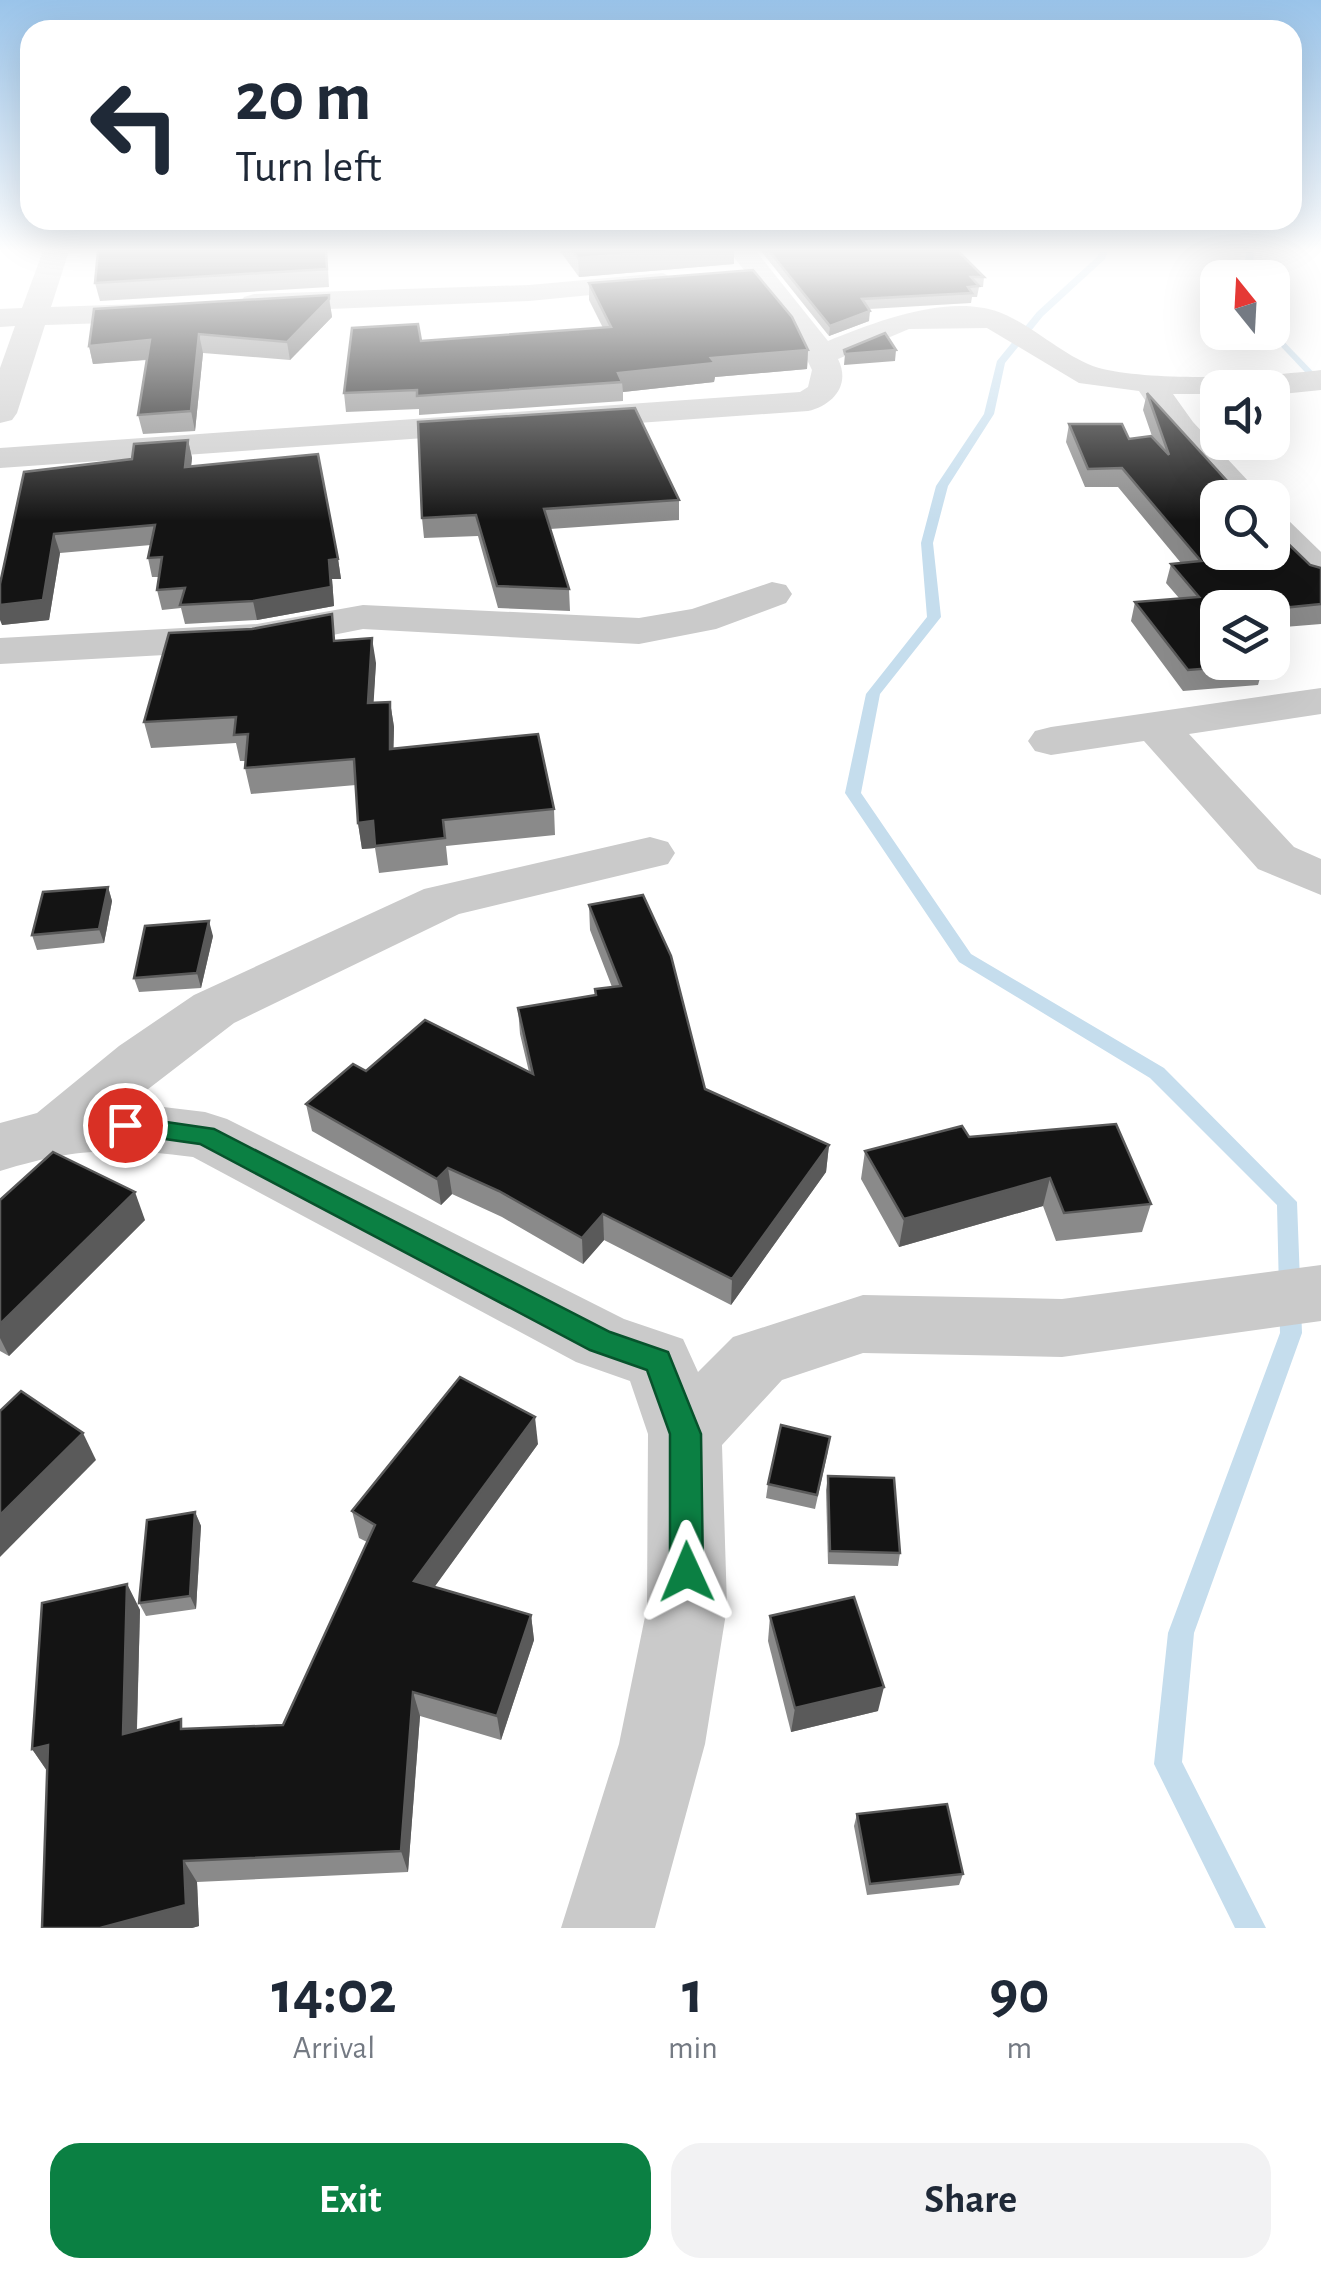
<!DOCTYPE html>
<html lang="en">
<head>
<meta charset="utf-8">
<style>
	:root { --surface:#fff; --page:#f2f2f3; --text:#1f2937; --muted:#747a83; --accent:#0b8043 }
	body { margin:0; font-family:"Alegreya Sans",sans-serif; background:var(--page); color:var(--text); height:100vh; display:flex; flex-direction:column; font-size:38px; white-space:nowrap }
	* { box-sizing:border-box; margin:0 }
	p { font-size:32px; color:var(--muted) }
	.icon { flex:none; width:55px; height:55px; fill:none; stroke:currentColor; stroke-width:2; stroke-linecap:round; stroke-linejoin:round }
	.map { position:relative; height:1928px; overflow:hidden }
	.side { display:flex; flex-direction:column; background:var(--surface); flex:1 }
	.side>* { flex:none }
	.top-card { position:absolute; left:20px; top:20px; width:1282px; height:210px; border-radius:30px; box-shadow:0 10px 40px #0002; background:#fff; color:var(--text); overflow:hidden }
	.needle { width:65px; rotate:342deg }
	.controls { position:absolute; left:1200px; top:260px; display:grid; gap:20px }
	.controls a { display:grid; place-items:center; width:90px; height:90px; border-radius:20px; background:var(--surface); box-shadow:0 10px 40px #0002; font-size:50px }
	.pin { position:absolute; display:grid; place-items:center; width:85px; height:85px; color:#fff; margin:-42px; border:5px solid #fff; border-radius:50%; box-shadow:0 2px 10px #0007 }
	.me { position:absolute; width:110px; margin:-55px; rotate:359deg; stroke-linejoin:round; filter:drop-shadow(0 0 8px #0008) }
	.turn { display:flex; align-items:center; gap:35px; height:210px; padding:0 50px; font-size:45px }
	.turn .icon { width:130px; height:130px; stroke-width:2.5 }
	.turn b { display:block; font-size:70px; line-height:85px }
	.eta { display:flex; justify-content:space-evenly; align-items:center; height:170px; text-align:center }
	.eta b { font-size:60px; font-weight:600; line-height:70px }
	.action { display:flex; gap:20px; margin-top:auto; padding:20px 50px }
	.action a { flex:1; height:115px; border-radius:30px; background:var(--accent); color:#fff; font-size:40px; font-weight:600; line-height:115px; text-align:center }
	.action a+a { background:var(--page); color:var(--text) }
	.map>svg:first-child { display:block }
	.lines { fill:none; stroke-linecap:round; stroke-linejoin:round }
	.stream { fill:#c5dded; fill-rule:evenodd }
	.minor { fill:#cacaca; fill-rule:evenodd }
	.wall { fill:#8a8a8a }
	.shaded-wall { fill:#5a5a5a }
	.building { fill:#141414; stroke:#5a5a5a; stroke-width:2.5 }
	.route { fill:#0b8043; stroke:#07532c; stroke-width:2.5 }
</style>
</head>
<body>
<div class="map">
<svg width="1321" height="1928" viewBox="0 0 1321 1928">
	<rect width="100%" height="100%" fill="#fff"/>
	<g class="lines">
		<g class="stream">
			<polygon points="1100,251 1108,251 1105,259 1043,316 1005,363 994,414 948,486 933,543 941,617 880,694 861,793 971,954 1164,1068 1297,1202 1302,1333 1194,1633 1182,1762 1266,1928 1235,1928 1154,1764 1168,1633 1280,1333 1277,1205 1150,1078 959,962 845,793 866,694 927,617 921,543 936,486 984,414 997,361 1037,312 1098,256"/>
			<polygon points="1246,251 1254,251 1252,278 1244,278"/>
			<polygon points="1272,329 1321,380 1321,389 1269,334"/>
		</g>
		<g class="minor">
			<polygon points="43,251 69,251 51,307 169,303 179,306 184,312 179,318 169,321 45,325 17,413 12,420 0,423 0,368 15,326 0,327 0,309 22,308"/>
			<path d="M729,251H756L828,341C878,321 953,291 1006,315C1037,329 1066,358 1099,368C1153,382 1265,377 1321,370V390L1272,395V388H1218V394H1173L1193,422L1264,498H1226L1169,436L1139,391L1079,383L987,328L909,329L838,359C851,385 833,405 808,411L0,468V448L800,392L808,387L812,370L794,333Z"/>
			<polygon points="663,273 677,281 673,287 529,301 254,312 244,309 240,303 244,297 254,294 529,285"/>
			<polygon points="1272,514 1285,517 1321,552 1321,586 1307,582 1272,547"/>
			<polygon points="772,582 786,585 792,594 786,603 716,629 639,644 363,629 257,650 0,664 0,638 257,624 363,605 639,618 692,609"/>
			<polygon points="1321,688 1321,714 1189,734 1294,847 1321,859 1321,895 1258,869 1144,741 1051,755 1035,751 1028,741 1035,731 1051,727"/>
			<path d="M650,837L668,842L675,853L668,864L459,914L234,1023L130,1103L205,1112L227,1119L624,1319L683,1339L698,1372L733,1337L863,1295L1062,1299L1321,1265V1321L1062,1357L863,1353L782,1380L722,1445L727,1607L705,1744L655,1928H561L619,1744L647,1607L648,1434L630,1381L576,1362L193,1157C117,1147 74,1148 0,1171V1123L37,1113L119,1046L194,995L424,889Z"/>
		</g>
	</g>
	<g class="wall">
		<polygon points="98,251 327,251 329,287 100,301 95,283"/>
		<polygon points="560,251 734,251 734,264 579,277"/>
		<polygon points="761,251 958,251 984,277 983,287 979,287 977,297 972,297 971,303 869,309 869,321 829,336"/>
		<polygon points="589,283 808,350 807,369 715,377 714,382 623,392 623,401 419,415 419,409 346,412 344,393 603,328 589,300"/>
		<polygon points="329,295 332,317 290,360 203,353 195,431 143,434 138,415 147,360 93,364 89,346"/>
		<polygon points="1147,393 1275,531 1310,565 1321,568 1321,624 1272,628 1272,608 1218,608 1218,662 1264,664 1258,685 1183,691 1131,621 1135,602 1179,598 1166,583 1171,564 1181,563 1118,487 1085,487 1066,442 1069,424 1129,439 1153,439 1143,410"/>
		<polygon points="188,440 192,458 191,466 338,559 341,579 332,579 334,606 257,620 185,624 181,608 162,610 157,590 159,577 152,577 148,558 151,545 60,553 49,620 2,625 0,584 132,459"/>
		<polygon points="679,500 679,520 550,529 569,589 570,611 498,608 478,536 424,538 422,518"/>
		<polygon points="336,640 376,663 373,703 390,702 394,727 393,748 554,809 555,835 446,846 448,865 379,873 375,848 362,849 358,823 356,785 251,794 245,768 246,761 240,761 236,743 151,748 144,722"/>
		<polygon points="108,887 112,901 104,943 37,950 32,935"/>
		<polygon points="589,905 705,1089 829,1145 826,1172 731,1305 604,1240 583,1264 502,1217 452,1194 441,1205 312,1131 306,1104 366,1071 529,1072 520,1034 518,1008 595,995 595,989 612,987 590,930"/>
		<polygon points="213,936 201,988 139,992 134,978"/>
		<polygon points="969,1137 1151,1204 1142,1232 1056,1241 1043,1206 899,1247 861,1179 865,1151"/>
		<polygon points="0,1200 145,1220 9,1356 0,1351"/>
		<polygon points="538,1444 434,1587 531,1615 534,1640 501,1740 420,1716 408,1872 197,1882 199,1926 192,1928 42,1928 47,1771 32,1749 127,1584 140,1610 137,1730 283,1725 367,1542 359,1538 352,1511"/>
		<polygon points="828,1451 815,1509 766,1498 768,1484"/>
		<polygon points="828,1476 900,1553 898,1566 828,1564 826,1490"/>
		<polygon points="195,1512 201,1526 196,1609 146,1616 139,1603"/>
		<polygon points="770,1616 878,1711 791,1732 768,1641"/>
		<polygon points="857,1814 963,1874 959,1885 867,1895 854,1826"/>
	</g>
	<g class="shaded-wall">
		<polygon points="666,251 734,251 734,264 579,277 578,258"/>
		<polygon points="329,299 332,317 290,360 287,342"/>
		<polygon points="870,311 869,321 829,336 830,326"/>
		<polygon points="199,334 203,353 195,431 191,411"/>
		<polygon points="150,340 154,359 93,364 89,346"/>
		<polygon points="808,350 807,369 715,377 714,382 623,392 622,382 618,373 711,358"/>
		<polygon points="896,350 895,361 844,365 845,354"/>
		<polygon points="188,440 192,458 189,485 185,467"/>
		<polygon points="54,534 60,553 49,620 2,625 0,620 0,605"/>
		<polygon points="338,559 341,579 332,579 334,606 257,620 253,601 329,560"/>
		<polygon points="372,638 376,663 372,729 368,703"/>
		<polygon points="390,702 394,727 393,775 390,749"/>
		<polygon points="373,821 375,848 362,849 358,823"/>
		<polygon points="108,887 112,901 104,943 99,929"/>
		<polygon points="209,921 213,936 201,988 197,973"/>
		<polygon points="829,1145 826,1172 731,1305 732,1279"/>
		<polygon points="448,1168 452,1194 441,1205 437,1179"/>
		<polygon points="1050,1178 1043,1206 899,1247 904,1219"/>
		<polygon points="135,1192 145,1220 9,1356 0,1338 0,1324"/>
		<polygon points="603,1214 604,1240 583,1264 582,1238"/>
		<polygon points="535,1417 538,1444 420,1607 414,1581"/>
		<polygon points="83,1433 96,1460 0,1557 0,1515"/>
		<polygon points="195,1512 201,1526 196,1609 190,1596"/>
		<polygon points="127,1584 140,1610 136,1757 123,1734"/>
		<polygon points="531,1615 534,1640 501,1740 497,1716"/>
		<polygon points="884,1687 878,1711 791,1732 795,1708"/>
		<polygon points="413,1692 420,1716 408,1872 401,1851"/>
		<polygon points="48,1745 48,1772 32,1749"/>
		<polygon points="184,1861 197,1882 199,1926 192,1928 100,1928"/>
	</g>
	<g class="building">
		<polygon points="98,251 326,251 327,269 95,283"/>
		<polygon points="573,251 666,251 578,258"/>
		<polygon points="769,251 958,251 984,277 971,277 979,286 968,287 972,293 862,299 870,311 830,326"/>
		<polygon points="753,270 792,317 808,350 711,358 715,363 618,373 622,382 417,396 417,390 344,393 352,328 418,324 421,341 611,327 589,283"/>
		<polygon points="329,295 329,299 287,342 199,334 191,411 138,415 150,340 89,346 94,309"/>
		<polygon points="885,333 896,350 845,354 844,350"/>
		<polygon points="1147,393 1228,482 1238,483 1252,498 1218,498 1218,552 1272,552 1272,518 1275,531 1310,565 1321,568 1321,604 1272,609 1272,608 1218,608 1218,662 1262,662 1264,664 1188,670 1135,602 1199,597 1171,564 1201,561 1122,468 1088,469 1069,424 1122,424 1129,439 1151,436 1169,455"/>
		<polygon points="635,408 679,500 544,509 569,589 497,586 476,515 422,518 418,422"/>
		<polygon points="188,440 185,467 318,454 338,559 329,560 331,587 253,601 180,605 185,588 157,590 162,557 148,558 155,525 54,534 43,600 0,605 0,584 24,472 132,459 134,444"/>
		<polygon points="332,614 334,641 372,638 368,703 390,702 390,749 538,734 554,809 443,820 445,838 375,846 373,821 358,823 354,759 245,768 248,734 234,735 236,717 144,722 169,633 252,629"/>
		<polygon points="108,887 99,929 32,935 43,892"/>
		<polygon points="643,895 671,956 705,1089 829,1145 732,1279 603,1214 582,1238 499,1191 448,1168 437,1179 306,1104 353,1064 366,1071 425,1020 533,1074 518,1008 596,995 595,989 621,986 589,905"/>
		<polygon points="209,921 197,973 134,978 145,926"/>
		<polygon points="1116,1124 1151,1204 1064,1213 1050,1178 904,1219 865,1151 962,1126 969,1137"/>
		<polygon points="53,1152 135,1192 0,1324 0,1200"/>
		<polygon points="460,1377 535,1417 414,1581 531,1615 497,1716 413,1692 401,1851 184,1861 186,1905 100,1928 42,1928 48,1745 32,1749 42,1603 127,1584 123,1734 181,1719 181,1729 283,1725 375,1525 352,1511"/>
		<polygon points="21,1391 83,1433 0,1515 0,1411"/>
		<polygon points="781,1425 830,1437 817,1495 768,1484"/>
		<polygon points="828,1476 894,1478 900,1553 830,1551"/>
		<polygon points="195,1512 190,1596 139,1603 147,1520"/>
		<polygon points="854,1597 884,1687 795,1708 770,1616"/>
		<polygon points="947,1804 963,1874 870,1884 857,1814"/>
	</g>
	<linearGradient id="sky" x2="0" y2="1"><stop stop-color="#9ac4ea"/><stop offset="0.48" stop-color="#fff"/><stop offset="1" stop-color="#fff" stop-opacity="0"/></linearGradient>
	<rect width="1321" height="521" fill="url(#sky)"/>
	<polygon class="route" points="125,1116 214,1129 610,1332 668,1352 701,1434 703,1572 698,1583 687,1588 675,1583 670,1572 670,1434 647,1370 590,1350 200,1144 116,1132 113,1125 116,1118"/>
</svg>
<div class="controls">
<a><svg class="needle" viewBox="-14 -14 28 28"><path d="M0-13l5 13h-10z" fill="#e53935"/><path d="M0 13l5-13h-10z" fill="#747a83"/></svg></a>
<a><svg class="icon" aria-label="sound" viewBox="0 0 24 24"><path d="M4 9h4l5-4v14l-5-4H4zM17 9q2 3 0 6"/></svg></a>
<a><svg class="icon" aria-label="search" viewBox="0 0 24 24"><circle cx="10" cy="10" r="6"/><path d="M15 15l6 6"/></svg></a>
<a><svg class="icon" aria-label="layers" viewBox="0 0 24 24"><path d="M12 4l9 5-9 5-9-5zM3 14l9 5 9-5"/></svg></a>
</div>
<div class="pin" style="left:125px;top:1125px;background:#d93025"><svg class="icon" aria-label="arrive" viewBox="0 0 24 24"><path d="M6 21V4h12l-3 4 3 4H6"/></svg></div>
<svg class="me" style="left:687px;top:1572px" viewBox="-20 -20 40 40"><path d="M0-17L14 15 0 8-14 15z" fill="#0b8043" stroke="#fff" stroke-width="4"/></svg>
<div class="top-card">
<div class="turn"><svg class="icon" aria-label="left" viewBox="0 0 24 24"><path d="M17 20v-9H6M10 6l-5 5 5 5"/></svg><div><b>20 m</b>Turn left</div></div>
</div>
</div>
<section class="side">
<div class="eta">
<div><b>14:02</b><p>Arrival</p></div>
<div><b>1</b><p>min</p></div>
<div><b>90</b><p>m</p></div>
</div>
<div class="action"><a>Exit</a><a>Share</a></div>
</section>
</body>
</html>
